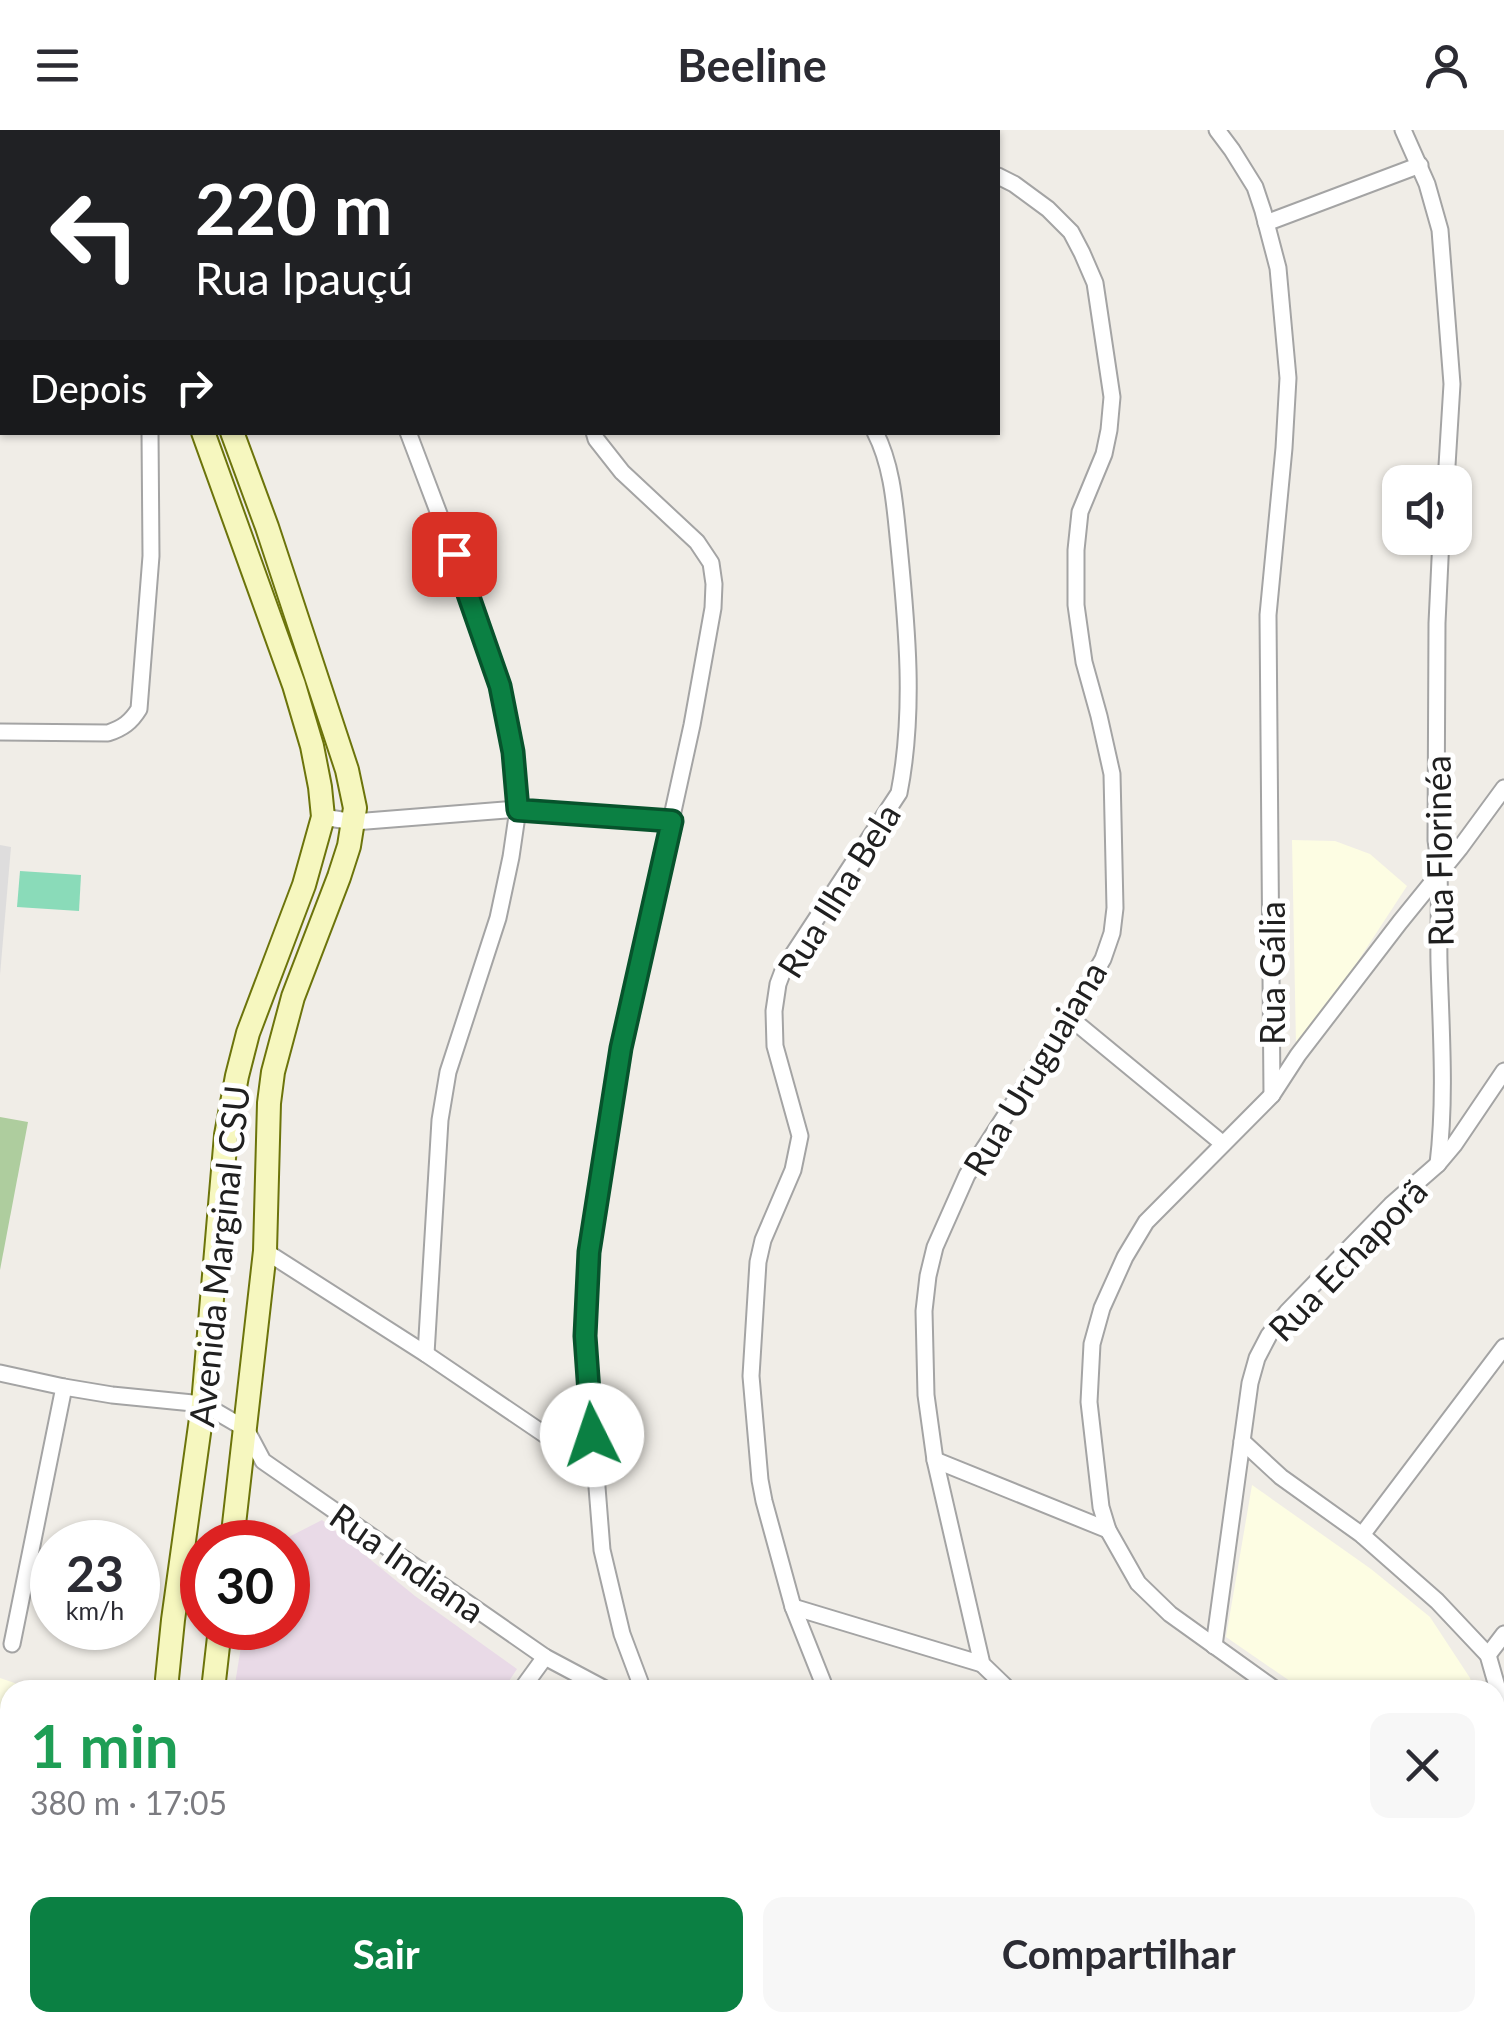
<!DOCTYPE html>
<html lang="pt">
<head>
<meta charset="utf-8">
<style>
	:root { --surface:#fff; --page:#f7f7f7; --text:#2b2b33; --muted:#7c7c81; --accent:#0b8043 }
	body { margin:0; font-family:Lato,sans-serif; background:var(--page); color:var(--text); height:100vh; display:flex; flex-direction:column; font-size:38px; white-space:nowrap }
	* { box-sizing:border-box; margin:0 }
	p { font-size:32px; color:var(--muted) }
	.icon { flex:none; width:55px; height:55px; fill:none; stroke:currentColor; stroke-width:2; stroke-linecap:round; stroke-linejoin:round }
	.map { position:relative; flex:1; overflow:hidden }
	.side { position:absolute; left:0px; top:1550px; width:1505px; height:352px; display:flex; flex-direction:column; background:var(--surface); border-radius:30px 30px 0 0; box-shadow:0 2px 8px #0004 }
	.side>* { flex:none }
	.hud { position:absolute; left:0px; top:0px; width:1000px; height:305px; box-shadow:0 2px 8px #0004; background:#202124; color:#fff; overflow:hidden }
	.buttons { position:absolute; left:1382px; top:335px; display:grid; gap:20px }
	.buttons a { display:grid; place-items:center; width:90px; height:90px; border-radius:20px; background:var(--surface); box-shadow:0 2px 8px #0004; font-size:50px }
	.speed { position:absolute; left:30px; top:1390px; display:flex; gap:20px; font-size:50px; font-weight:700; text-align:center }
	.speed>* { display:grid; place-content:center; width:130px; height:130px; border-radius:50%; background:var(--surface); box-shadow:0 2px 8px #0004; line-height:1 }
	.speed small { font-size:25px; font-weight:400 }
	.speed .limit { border:15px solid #d22; background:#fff; color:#111 }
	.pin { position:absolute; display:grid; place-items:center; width:85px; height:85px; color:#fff; margin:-42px; border-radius:20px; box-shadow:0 5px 15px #0006 }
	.me { position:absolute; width:110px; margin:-55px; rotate:356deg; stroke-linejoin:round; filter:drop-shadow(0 0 8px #0008) }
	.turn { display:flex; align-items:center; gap:35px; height:210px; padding:0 30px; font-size:45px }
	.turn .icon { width:130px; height:130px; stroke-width:2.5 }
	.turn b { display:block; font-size:70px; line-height:85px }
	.then { display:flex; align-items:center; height:95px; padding:0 30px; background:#0003; gap:20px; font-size:38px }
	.round { display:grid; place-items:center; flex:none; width:105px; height:105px; border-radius:20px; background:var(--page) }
	.overview { display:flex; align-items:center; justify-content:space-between; height:170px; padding:0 30px }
	h1 { font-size:60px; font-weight:700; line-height:75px; color:#1e9e55 }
	.action { display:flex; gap:20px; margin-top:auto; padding:20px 30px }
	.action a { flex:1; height:115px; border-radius:20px; background:var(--accent); color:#fff; font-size:40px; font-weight:700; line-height:115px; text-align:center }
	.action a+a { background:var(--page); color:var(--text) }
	header { display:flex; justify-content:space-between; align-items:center; height:130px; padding:0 30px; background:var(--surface); font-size:45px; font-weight:700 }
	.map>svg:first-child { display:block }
	.residential { fill:#dedddd }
	.industrial { fill:#e9dae7 }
	.education { fill:#fdfde3 }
	.forest { fill:#aecd9e }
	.pitch { fill:#8adbb9 }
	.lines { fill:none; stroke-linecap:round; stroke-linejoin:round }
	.minor-casing { stroke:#a4a4a4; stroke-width:19 }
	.tertiary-casing { stroke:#a4a4a4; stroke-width:24 }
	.secondary-casing { stroke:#6c740b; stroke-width:26 }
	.minor { stroke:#fff; stroke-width:15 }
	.tertiary { stroke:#fff; stroke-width:20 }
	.secondary { stroke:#f6f7bf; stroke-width:22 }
	.route-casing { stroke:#07532c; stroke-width:25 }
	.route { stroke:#0b8043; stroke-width:18 }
	.labels { text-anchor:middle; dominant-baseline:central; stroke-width:10; stroke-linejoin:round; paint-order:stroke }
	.street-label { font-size:35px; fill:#202020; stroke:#fff }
</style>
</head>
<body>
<header><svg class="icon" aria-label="menu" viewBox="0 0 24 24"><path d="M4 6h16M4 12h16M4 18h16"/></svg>Beeline<svg class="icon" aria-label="person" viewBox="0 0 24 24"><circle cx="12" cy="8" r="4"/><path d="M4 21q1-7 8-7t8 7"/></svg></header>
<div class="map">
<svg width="1504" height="1901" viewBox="0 0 1504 1901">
	<rect width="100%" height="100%" fill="#f0ede7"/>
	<polygon class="residential" points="0,715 11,717 0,845"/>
	<polygon class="industrial" points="322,1390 415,1466 517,1539 503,1560 234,1560 244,1498 288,1498 288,1412 279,1412"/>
	<g class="education">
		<polygon points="1292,710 1335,711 1370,724 1407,756 1326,880 1296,914"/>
		<polygon points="1252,1355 1371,1439 1430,1487 1470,1548 1474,1560 1303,1560 1226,1507"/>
		<polygon points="0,1548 35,1560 10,1560 10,1747 3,1754 0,1747"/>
	</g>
	<polygon class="forest" points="0,987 28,992 0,1140"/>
	<polygon class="pitch" points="20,741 81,745 79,781 17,777"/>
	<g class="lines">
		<defs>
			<g id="minor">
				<polyline points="305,0 306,2"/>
				<polyline points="491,0 491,2"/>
				<polyline points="665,0 666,2"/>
				<polyline points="919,0 923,2"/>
				<polyline points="1217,0 1232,20 1255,57 1263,81 1278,138 1288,248 1284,318 1268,485 1272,965"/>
				<polyline points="1403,0 1427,54 1440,100 1452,254 1446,352"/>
				<polyline points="165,2 175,0"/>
				<polyline points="998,46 1014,54 1048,79 1071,102 1082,123 1095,153 1112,267 1109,300 1104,324 1080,382 1076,420 1076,475 1084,532 1099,586 1112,644 1115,778 1112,803 1103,829 1069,887 967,1045 935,1117 928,1146 924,1181 926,1265 935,1330 982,1534 1009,1560"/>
				<polyline points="1266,93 1420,35"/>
				<polyline points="408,302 447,405 500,557 513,622 518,679 511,727 498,788 448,942 440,990 426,1224"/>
				<polyline points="594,302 596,309 622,342 697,412 711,433 714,454 713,478 692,595 621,918 589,1122 585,1206 602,1420 622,1504 643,1560"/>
				<path d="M0,602L108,603C123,598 131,592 139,579L151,426L150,302"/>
				<polyline points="323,687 354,692 518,679 672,691"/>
				<polyline points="1069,887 1222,1013"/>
				<path d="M1438,1034C1446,968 1441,900 1439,833C1438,792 1442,751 1436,710L1437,493L1441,408"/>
				<polyline points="265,1121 426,1224 594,1338"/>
				<polyline points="0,1243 64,1257 112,1265 203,1274 246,1299 263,1331 545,1527 607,1560"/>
				<polyline points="1242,1311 1281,1347 1362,1405 1437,1471 1488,1525 1504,1581"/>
				<polyline points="935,1330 1108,1400"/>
				<polyline points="1362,1405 1504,1217"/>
				<polyline points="793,1477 982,1534"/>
				<polyline points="12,1514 64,1257"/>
				<polyline points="1214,1516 1250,1253 1257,1228 1269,1205 1287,1182 1391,1075 1438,1034 1454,1015 1504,941"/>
				<polyline points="1488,1525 1504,1504"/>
				<polyline points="521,1560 545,1527"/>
				<path d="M826,1560L793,1477L764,1371L760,1350L751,1246L758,1132L763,1110L793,1040L800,1006L775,916L774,881L778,854L784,838L899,663C915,582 907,497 899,416C895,378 893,337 875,302"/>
				<polyline points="1276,1560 1170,1484 1138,1453 1108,1400 1101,1377 1089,1272 1092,1214 1102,1178 1125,1127 1146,1092 1272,965 1298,925 1400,792 1460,718 1504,658"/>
				<polyline points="1495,1744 1504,1697"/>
				<polyline points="1495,1808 1504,1802"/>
				<polyline points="855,1892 864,1901"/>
				<polyline points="1108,1892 1116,1901"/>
				<polyline points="534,1901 538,1892"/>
				<polyline points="1224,1901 1228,1892"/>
				<polyline points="1318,1901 1341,1892"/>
			</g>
			<polyline id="tertiary" points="148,1901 150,1892"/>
			<g id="secondary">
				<polyline points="112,0 112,2"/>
				<polyline points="137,0 138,2"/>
				<polyline points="232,302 267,397 347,640 355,678 349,716 339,747 293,867 273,942 269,973 265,1121 232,1412"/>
				<polyline points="168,1560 167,1549 173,1490 203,1274 226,1005 237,946 248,903 304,755 323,687 320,657 312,616 294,555 203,302"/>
				<polyline points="213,1560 220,1498"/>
				<polyline points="406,1892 416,1901"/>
				<polyline points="480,1892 492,1901"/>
			</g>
		</defs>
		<use href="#minor" class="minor-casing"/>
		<use href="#tertiary" class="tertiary-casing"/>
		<use href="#secondary" class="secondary-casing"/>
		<use href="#minor" class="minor"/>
		<use href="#tertiary" class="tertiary"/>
		<use href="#secondary" class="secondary"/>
	</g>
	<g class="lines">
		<defs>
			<polyline id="route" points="454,424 500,556 513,622 518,680 672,691 621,918 589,1122 585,1206 592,1305"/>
		</defs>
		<use href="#route" class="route-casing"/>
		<use href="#route" class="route"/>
	</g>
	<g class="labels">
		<g class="street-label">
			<text transform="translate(1438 721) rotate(-91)">Rua Florinéa</text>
			<text transform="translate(838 760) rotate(-58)">Rua Ilha Bela</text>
			<text transform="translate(1271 843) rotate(-90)">Rua Gália</text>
			<text transform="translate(1034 938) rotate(-59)">Rua Uruguaiana</text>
			<text transform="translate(218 1126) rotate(-84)">Avenida Marginal CSU</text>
			<text transform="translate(1347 1129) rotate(-46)">Rua Echaporã</text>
			<text transform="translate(408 1432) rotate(35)">Rua Indiana</text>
		</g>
	</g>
</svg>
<div class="buttons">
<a><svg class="icon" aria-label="sound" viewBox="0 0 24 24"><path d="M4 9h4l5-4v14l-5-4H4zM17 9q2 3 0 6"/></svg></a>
</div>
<div class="speed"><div>23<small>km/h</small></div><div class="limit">30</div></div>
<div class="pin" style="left:454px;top:424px;background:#d93025"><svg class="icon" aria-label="arrive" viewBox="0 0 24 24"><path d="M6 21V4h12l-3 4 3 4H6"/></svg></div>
<svg class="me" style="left:592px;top:1305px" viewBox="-20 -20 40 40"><circle r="19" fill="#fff"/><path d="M0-13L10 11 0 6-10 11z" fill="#0b8043"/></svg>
<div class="hud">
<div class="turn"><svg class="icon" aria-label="left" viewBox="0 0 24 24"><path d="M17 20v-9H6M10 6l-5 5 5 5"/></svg><div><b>220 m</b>Rua Ipauçú</div></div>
<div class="then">Depois<svg class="icon" aria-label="right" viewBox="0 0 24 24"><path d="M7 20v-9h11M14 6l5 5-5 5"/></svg></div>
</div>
<section class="side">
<div class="overview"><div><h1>1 min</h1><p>380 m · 17:05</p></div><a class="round"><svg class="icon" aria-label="close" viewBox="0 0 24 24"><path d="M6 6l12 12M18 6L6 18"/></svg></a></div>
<div class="action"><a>Sair</a><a>Compartilhar</a></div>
</section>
</div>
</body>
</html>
